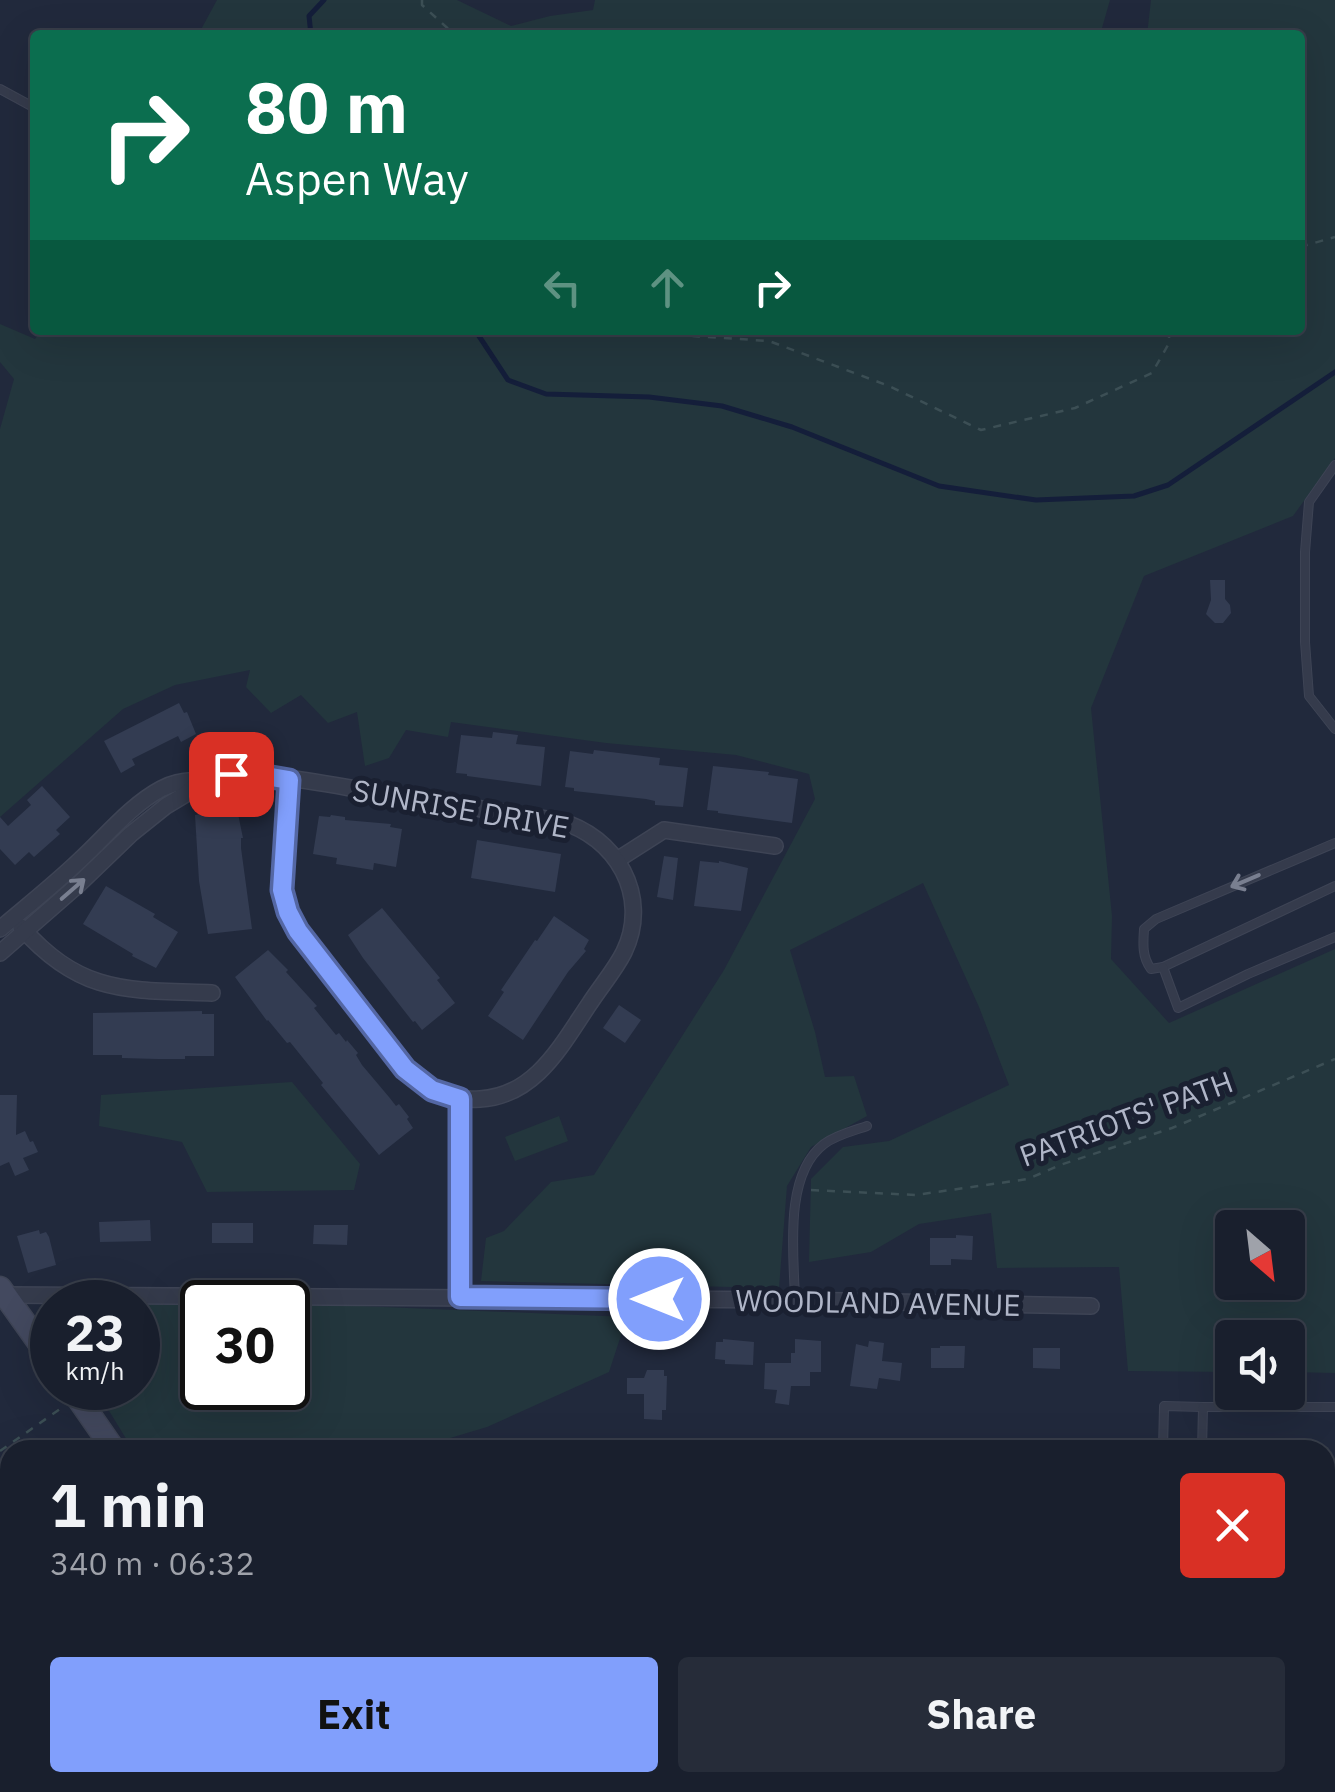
<!DOCTYPE html>
<html lang="en">
<head>
<meta charset="utf-8">
<style>
	:root { --surface:#191f2d; --page:#262c39; --text:#f1f3f6; --muted:#9fa2aa; --line:#373d49; --accent:#819ffc }
	body { margin:0; font-family:"IBM Plex Sans",sans-serif; background:var(--page); color:var(--text); height:100vh; display:flex; flex-direction:column; font-size:38px; white-space:nowrap }
	* { box-sizing:border-box; margin:0 }
	p { font-size:32px; color:var(--muted) }
	.icon { flex:none; width:55px; height:55px; fill:none; stroke:currentColor; stroke-width:2; stroke-linecap:round; stroke-linejoin:round }
	.map { position:relative; flex:1; overflow:hidden }
	.side { position:absolute; left:0px; top:1440px; width:1335px; height:352px; display:flex; flex-direction:column; background:var(--surface); border-radius:30px 30px 0 0; box-shadow:0 10px 40px #0002,0 0 0 2px var(--line) }
	.side>* { flex:none }
	.top-card { position:absolute; left:30px; top:30px; width:1275px; height:305px; border-radius:10px; box-shadow:0 10px 40px #0002,0 0 0 2px var(--line); background:#0b6e4f; color:#fff; overflow:hidden }
	.needle { width:65px; rotate:152deg }
	.buttons { position:absolute; left:1215px; top:1210px; display:grid; gap:20px }
	.buttons a { display:grid; place-items:center; width:90px; height:90px; border-radius:10px; background:var(--surface); box-shadow:0 10px 40px #0002,0 0 0 2px var(--line); font-size:50px }
	.speed { position:absolute; left:30px; top:1280px; display:flex; gap:20px; font-size:50px; font-weight:700; text-align:center }
	.speed>* { display:grid; place-content:center; width:130px; height:130px; border-radius:50%; background:var(--surface); box-shadow:0 10px 40px #0002,0 0 0 2px var(--line); line-height:1 }
	.speed small { font-size:25px; font-weight:400 }
	.speed .limit { border:5px solid #111; border-radius:15px; background:#fff; color:#111 }
	.pin { position:absolute; display:grid; place-items:center; width:85px; height:85px; color:#fff; margin:-42px; border-radius:20px; box-shadow:0 5px 15px #0006 }
	.me { position:absolute; width:110px; margin:-55px; rotate:270deg; stroke-linejoin:round; filter:drop-shadow(0 0 8px #0008) }
	.turn { display:flex; align-items:center; gap:35px; height:210px; padding:0 50px; font-size:45px }
	.turn .icon { width:130px; height:130px; stroke-width:2.5 }
	.turn b { display:block; font-size:70px; line-height:85px }
	.lanes { display:flex; align-items:center; height:95px; padding:0 50px; background:#0003; justify-content:center; gap:50px; direction:ltr }
	.lanes .off { opacity:.35 }
	.round { display:grid; place-items:center; flex:none; width:105px; height:105px; border-radius:10px; background:var(--page) }
	.overview { display:flex; align-items:center; justify-content:space-between; height:170px; padding:0 50px }
	h1 { font-size:60px; font-weight:700; line-height:75px }
	.primary-button { display:flex; gap:20px; margin-top:auto; padding:20px 50px }
	.primary-button a { flex:1; height:115px; border-radius:10px; background:var(--accent); color:#111; font-size:40px; font-weight:700; line-height:115px; text-align:center }
	.primary-button a+a { background:var(--page); color:var(--text) }
	.map>svg:first-child { display:block }
	.green { fill:#23363d; fill-rule:evenodd }
	.lines { fill:none; stroke-linecap:round; stroke-linejoin:round }
	.stream { stroke:#141e3a; stroke-width:5 }
	.building { fill:#333c52 }
	.lane-casing { stroke:#3e4455; stroke-width:10 }
	.street-casing { stroke:#3e4455; stroke-width:18 }
	.secondary-casing { stroke:#3e4455; stroke-width:25 }
	.path { stroke:#3c4f55; stroke-width:2.5; stroke-dasharray:8 8; stroke-linecap:butt }
	.lane { stroke:#353b4c; stroke-width:8 }
	.street { stroke:#353b4c; stroke-width:15 }
	.secondary { stroke:#43495f; stroke-width:22 }
	.oneway { stroke:#797f90 }
	.route-casing { stroke:#5467a4; stroke-width:25 }
	.route { stroke:#819ffc; stroke-width:18 }
	.labels { text-anchor:middle; dominant-baseline:central; stroke-width:10; stroke-linejoin:round; paint-order:stroke }
	.street-label { font-size:30px; fill:#b0b6c8; stroke:#1a2031 }
</style>
</head>
<body>
<div class="map">
<svg width="1335" height="1792" viewBox="0 0 1335 1792">
	<rect width="100%" height="100%" fill="#21293c"/>
	<g class="green">
		<polygon points="217,0 457,0 511,26 550,16 593,10 595,0 1110,0 1100,35 198,35"/>
		<path d="M1151,0H1335V458L1293,516L1144,576L1091,708L1112,916L1111,959L1169,1023L1335,949V1373L1288,1372V1338H1232V1372L1128,1371L1119,1267L997,1268L991,1213L919,1224L871,1252L809,1262L811,1179L843,1147L889,1141L1009,1085L979,1007L923,883L790,950L815,1032L825,1077L854,1076L867,1116L811,1147L787,1186L779,1288L481,1281L486,1238L504,1231L551,1182L594,1175L724,970L815,799L809,774L736,755L606,743L451,722L448,737L406,730L389,758L365,766L357,712L328,723L301,695L271,713L246,687L250,670L175,685L123,709L0,817V429L14,379L0,362V324L35,339L42,330L60,332L62,330H1300V35H1147ZM1232,1228H1288V1282H1232Z"/>
		<polygon points="292,1082 360,1164 354,1190 207,1192 182,1142 99,1126 101,1095"/>
		<polygon points="559,1116 568,1141 515,1161 505,1137"/>
		<polygon points="202,1302 202,1388 288,1388 288,1303 627,1317 609,1372 487,1427 410,1450 133,1450 95,1388 138,1388 138,1303"/>
		<polygon points="10,1554 10,1677 7,1675 0,1656 0,1559"/>
	</g>
	<g class="lines">
		<g class="stream">
			<polyline points="311,35 309,16 324,0"/>
			<polyline points="475,330 508,380 546,394 649,397 722,406 792,427 939,486 1036,500 1134,496 1168,485 1335,372"/>
		</g>
	</g>
	<g class="building">
		<polygon points="1210,580 1225,580 1225,599 1230,605 1231,613 1223,623 1215,623 1206,614 1211,600"/>
		<polygon points="179,703 184,713 187,712 196,734 181,742 178,736 132,759 135,765 121,773 104,741"/>
		<polygon points="493,732 518,735 516,744 545,747 541,786 467,776 467,774 456,773 461,735 492,738"/>
		<polygon points="594,750 660,758 659,765 688,768 683,807 655,805 655,801 646,799 574,791 574,788 565,787 570,751 593,754"/>
		<polygon points="713,766 769,772 768,775 798,779 792,823 718,813 718,811 707,810"/>
		<polygon points="42,786 70,817 56,830 60,834 34,857 29,852 15,865 0,849 0,817 8,826 31,805 27,800"/>
		<polygon points="237,809 243,838 241,838 241,848 252,929 208,934 199,881 195,815"/>
		<polygon points="331,815 345,817 345,820 391,824 390,827 402,829 396,867 374,863 373,870 336,864 337,858 313,854 319,816 330,817"/>
		<polygon points="477,840 561,854 555,892 471,878"/>
		<polygon points="664,856 678,858 673,900 657,897"/>
		<polygon points="700,861 719,863 719,861 748,868 741,911 694,906"/>
		<polygon points="106,886 155,914 153,917 178,932 156,968 132,956 133,954 83,924"/>
		<polygon points="382,908 440,978 437,980 455,1003 422,1030 415,1021 413,1022 363,958 348,935"/>
		<polygon points="554,916 589,940 584,949 586,951 568,972 523,1040 488,1016 504,992 501,990 535,940 537,941"/>
		<polygon points="268,950 288,970 286,972 317,1006 314,1008 336,1035 339,1033 346,1042 347,1040 358,1053 356,1055 362,1065 389,1097 396,1106 399,1104 409,1117 407,1119 413,1128 379,1155 321,1085 323,1083 290,1042 287,1043 268,1020 267,1021 235,977"/>
		<polygon points="619,1005 641,1020 625,1043 603,1028"/>
		<polygon points="202,1011 202,1014 214,1014 214,1056 185,1056 185,1059 158,1059 122,1058 122,1055 93,1055 93,1013"/>
		<polygon points="0,1095 17,1095 16,1135 25,1131 30,1142 33,1141 38,1152 23,1158 29,1170 15,1176 9,1162 0,1166"/>
		<polygon points="150,1220 151,1241 100,1242 99,1222"/>
		<rect x="212" y="1223" width="41" height="20"/>
		<polygon points="314,1225 348,1225 347,1245 313,1244"/>
		<polygon points="39,1230 40,1234 46,1232 49,1237 56,1265 28,1273 17,1236"/>
		<polygon points="956,1235 973,1236 972,1260 951,1259 951,1265 930,1265 930,1238 956,1238"/>
		<polygon points="723,1339 754,1342 753,1365 725,1364 725,1360 715,1359 716,1342 723,1342"/>
		<polygon points="795,1339 821,1341 821,1372 810,1372 810,1386 791,1386 789,1405 775,1403 777,1390 764,1389 765,1363 791,1363 791,1353 795,1353"/>
		<polygon points="869,1341 884,1343 882,1361 902,1363 900,1381 879,1378 877,1389 850,1386 856,1344 868,1347"/>
		<polygon points="940,1346 965,1346 964,1368 931,1368 931,1348 940,1348"/>
		<polygon points="1033,1348 1060,1348 1060,1369 1033,1368"/>
		<polygon points="647,1370 664,1370 664,1376 667,1376 666,1410 662,1410 662,1420 644,1419 644,1394 627,1394 627,1378 644,1378"/>
	</g>
	<g class="lines">
		<defs>
			<g id="lane">
				<polyline points="0,89 35,108"/>
				<polyline points="1335,465 1309,502 1305,552 1305,642 1309,696 1335,729"/>
				<path d="M1335,843L1156,919L1144,929C1143,944 1142,957 1151,969L1163,967L1335,886"/>
				<polyline points="1163,967 1178,1008 1248,974 1335,937"/>
				<path d="M795,1300C794,1256 783,1175 824,1144C836,1135 853,1131 867,1126"/>
				<polyline points="1163,1450 1164,1406 1203,1407"/>
				<polyline points="1202,1450 1203,1407 1335,1407"/>
				<polyline points="0,1544 10,1539"/>
				<polyline points="0,1677 10,1687"/>
				<polyline points="107,1782 111,1792"/>
				<polyline points="290,1792 303,1782"/>
			</g>
			<g id="street">
				<polyline points="617,860 664,830 775,846"/>
				<path d="M21,927C81,995 127,990 212,993"/>
				<path d="M0,929C27,906 55,884 81,859C106,836 131,805 161,789C178,780 187,782 205,779C264,768 327,785 386,794C444,803 502,812 559,821C616,836 651,896 624,952C615,970 601,986 590,1003C562,1044 536,1096 480,1099C465,1100 451,1099 436,1092C406,1077 388,1047 368,1021C345,991 321,961 298,931L288,912L282,890L289,780"/>
				<polyline points="0,953 79,884 131,834 166,806 186,794 202,780"/>
				<polyline points="5,1295 795,1300 1091,1306"/>
				<polyline points="460,1297 460,1099"/>
				<polyline points="1325,1691 1335,1691"/>
				<polyline points="809,1782 810,1792"/>
			</g>
			<g id="secondary">
				<polyline points="0,1288 52,1361"/>
				<polyline points="71,1388 114,1450"/>
				<polyline points="332,1782 337,1792"/>
			</g>
		</defs>
		<use href="#lane" class="lane-casing"/>
		<use href="#street" class="street-casing"/>
		<use href="#secondary" class="secondary-casing"/>
		<g class="path">
			<polyline points="422,0 422,5 455,35"/>
			<polyline points="1300,247 1335,237"/>
			<polyline points="677,330 693,336 769,341 889,386 981,430 1075,408 1152,373 1168,345 1170,330"/>
			<polyline points="811,1190 915,1195 1028,1179 1060,1165 1172,1128 1335,1059"/>
			<polyline points="0,1451 60,1409"/>
		</g>
		<use href="#lane" class="lane"/>
		<use href="#street" class="street"/>
		<use href="#secondary" class="secondary"/>
	</g>
	<defs><path id="oneway-shaft" d="M-6 0H5M1.5-3L5.5 0L1.5 3" fill="none" stroke-width="1.6" stroke-linecap="round" stroke-linejoin="round" transform="scale(2.5)"/></defs>
	<g class="oneway">
		<use href="#oneway-shaft" transform="translate(1245 881) rotate(157)"/>
		<use href="#oneway-shaft" transform="translate(73 889) rotate(-41)"/>
	</g>
	<g class="lines">
		<defs>
			<polyline id="route" points="231,774 254,774 289,780 282,890 288,912 298,931 405,1069 432,1090 460,1099 460,1297 659,1299"/>
		</defs>
		<use href="#route" class="route-casing"/>
		<use href="#route" class="route"/>
	</g>
	<g class="labels">
		<g class="street-label">
			<text transform="translate(461 808) rotate(10)">SUNRISE DRIVE</text>
			<text transform="translate(1126 1118) rotate(-20)">PATRIOTS' PATH</text>
			<text transform="translate(878 1302) rotate(1)">WOODLAND AVENUE</text>
		</g>
	</g>
</svg>
<div class="buttons">
<a><svg class="needle" viewBox="-14 -14 28 28"><path d="M0-13l5 13h-10z" fill="#e53935"/><path d="M0 13l5-13h-10z" fill="#9fa2aa"/></svg></a>
<a><svg class="icon" aria-label="sound" viewBox="0 0 24 24"><path d="M4 9h4l5-4v14l-5-4H4zM17 9q2 3 0 6"/></svg></a>
</div>
<div class="speed"><div>23<small>km/h</small></div><div class="limit">30</div></div>
<div class="pin" style="left:231px;top:774px;background:#d93025"><svg class="icon" aria-label="arrive" viewBox="0 0 24 24"><path d="M6 21V4h12l-3 4 3 4H6"/></svg></div>
<svg class="me" style="left:659px;top:1299px" viewBox="-20 -20 40 40"><circle r="17" fill="#819ffc" stroke="#fff" stroke-width="3"/><path d="M0-11L8 9 0 5-8 9z" fill="#fff"/></svg>
<div class="top-card">
<div class="turn"><svg class="icon" aria-label="right" viewBox="0 0 24 24"><path d="M7 20v-9h11M14 6l5 5-5 5"/></svg><div><b>80 m</b>Aspen Way</div></div>
<div class="lanes"><svg class="icon off" aria-label="left" viewBox="0 0 24 24"><path d="M17 20v-9H6M10 6l-5 5 5 5"/></svg><svg class="icon off" aria-label="ahead" viewBox="0 0 24 24"><path d="M12 20V5M6 11l6-6 6 6"/></svg><svg class="icon" aria-label="right" viewBox="0 0 24 24"><path d="M7 20v-9h11M14 6l5 5-5 5"/></svg></div>
</div>
<section class="side">
<div class="overview"><div><h1>1 min</h1><p>340 m · 06:32</p></div><a class="round" style="background:#d93025;color:#fff"><svg class="icon" aria-label="close" viewBox="0 0 24 24"><path d="M6 6l12 12M18 6L6 18"/></svg></a></div>
<div class="primary-button"><a>Exit</a><a>Share</a></div>
</section>
</div>
</body>
</html>
